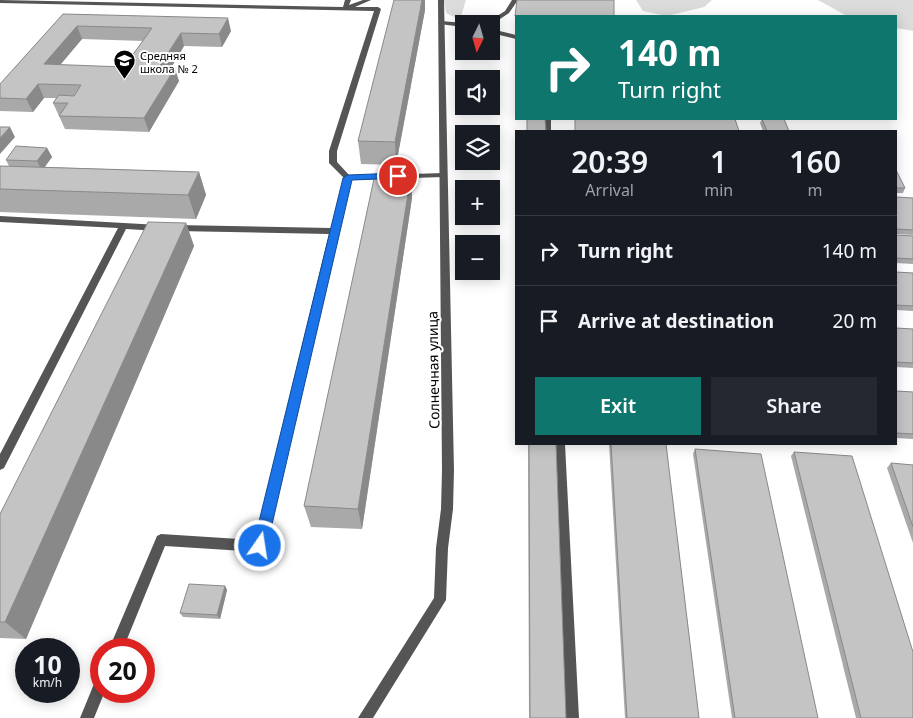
<!DOCTYPE html>
<html lang="en">
<head>
<meta charset="utf-8">
<style>
	:root { --surface:#171b24; --page:#242831; --text:#f1f3f6; --muted:#9ea1a6; --line:#363941; --accent:#0f766e }
	body { margin:0; font-family:"Noto Sans",sans-serif; background:var(--page); color:var(--text); height:100vh; display:flex; flex-direction:column; font-size:19px; white-space:nowrap }
	* { box-sizing:border-box; margin:0 }
	p { font-size:16px; color:var(--muted) }
	.icon { flex:none; width:28px; height:28px; fill:none; stroke:currentColor; stroke-width:2; stroke-linecap:round; stroke-linejoin:round }
	.map { position:relative; flex:1; overflow:hidden }
	.panel { position:absolute; left:515px; top:130px; width:382px; height:315px; display:flex; flex-direction:column; background:var(--surface); border-radius:0px; box-shadow:0 2px 12px #0003 }
	.panel>* { flex:none }
	.banner { position:absolute; left:515px; top:15px; width:382px; height:105px; border-radius:0px; box-shadow:0 2px 12px #0003; background:#0f766e; color:#fff; overflow:hidden }
	.needle { width:32px; rotate:185deg }
	.tools { position:absolute; left:455px; top:15px; display:grid; gap:10px }
	.tools a { display:grid; place-items:center; width:45px; height:45px; border-radius:0px; background:var(--surface); box-shadow:0 2px 12px #0003; font-size:25px }
	.speed { position:absolute; left:15px; top:638px; display:flex; gap:10px; font-size:25px; font-weight:700; text-align:center }
	.speed>* { display:grid; place-content:center; width:65px; height:65px; border-radius:50%; background:var(--surface); box-shadow:0 2px 12px #0003; line-height:1 }
	.speed small { font-size:12px; font-weight:400 }
	.speed .limit { border:8px solid #d22; background:#fff; color:#111 }
	.pin { position:absolute; display:grid; place-items:center; width:42px; height:42px; color:#fff; margin:-21px; border:2px solid #fff; border-radius:50%; box-shadow:0 1px 5px #0007 }
	.me { position:absolute; width:55px; margin:-28px; rotate:13deg; stroke-linejoin:round; filter:drop-shadow(0 0 4px #0008) }
	.turn { display:flex; align-items:center; gap:18px; height:105px; padding:0 20px; font-size:22px }
	.turn .icon { width:65px; height:65px; stroke-width:2.5 }
	.turn b { display:block; font-size:35px; line-height:42px }
	.eta { display:flex; justify-content:space-evenly; align-items:center; height:85px; text-align:center }
	.eta b { font-size:30px; font-weight:600; line-height:35px }
	.primary-button { display:flex; gap:10px; margin-top:auto; padding:10px 20px }
	.primary-button a { flex:1; height:58px; border-radius:0px; background:var(--accent); color:#fff; font-size:20px; font-weight:600; line-height:58px; text-align:center }
	.primary-button a+a { background:var(--page); color:var(--text) }
	ul { padding:0; list-style:none }
	li { display:flex; align-items:center; gap:15px; height:70px; padding:0 20px; border-top:1px solid var(--line) }
	li div { flex:1 }
	li b { display:block; font-size:19px }
	li em { font-style:normal }
	.map>svg:first-child { display:block }
	.green { fill:#dcdcdc }
	.lines { fill:none; stroke-linecap:round; stroke-linejoin:round }
	.service { fill:#555; fill-rule:evenodd }
	.minor { fill:#555; fill-rule:evenodd }
	.wall { fill:#a9a9a9; fill-rule:evenodd }
	.shaded-wall { fill:#898989 }
	.building { fill:#c4c4c4; stroke:#898989; fill-rule:evenodd }
	.route { fill:#1a73e8; stroke:#114b97 }
	.labels { text-anchor:middle; dominant-baseline:central; stroke-width:4; stroke-linejoin:round; paint-order:stroke }
	.far-poi-label { font-size:11px; fill:#000; stroke:#fff; text-anchor:start }
	.street-label { font-size:14px; fill:#000; stroke:#fff }
</style>
</head>
<body>
<div class="map">
<svg width="913" height="718" viewBox="0 0 913 718">
	<rect width="100%" height="100%" fill="#fff"/>
	<g class="green">
		<polygon points="444,0 466,0 461,16 454,17 446,13"/>
		<polygon points="636,0 712,0 704,7 667,16 643,11"/>
		<polygon points="818,0 913,0 913,31 896,28 896,16 847,16"/>
	</g>
	<g class="lines">
		<g class="service">
			<polygon points="0,0 343,7 345,0 351,0 349,5 363,0 371,0 355,7 378,7 381,9 337,151 337,162 350,176 443,173 447,175 443,177 351,180 264,550 260,552 165,546 123,649 109,649 157,536 161,534 255,540 329,234 176,231 172,228 176,225 331,228 344,178 329,163 329,151 374,11 0,3"/>
			<polygon points="512,0 518,0 509,13 491,25 485,24 505,11"/>
			<polygon points="441,21 464,23 466,24 464,24 464,27 439,24 438,23"/>
			<polygon points="491,29 516,35 516,39 491,33"/>
			<rect x="544" y="119" width="7" height="12"/>
			<polygon points="0,216 159,225 163,228 159,231 126,229 4,468 0,470 0,454 118,228 0,222"/>
			<polygon points="555,444 565,444 579,718 565,718"/>
			<polygon points="101,677 101,691 105,691 94,718 80,718 96,679"/>
		</g>
		<polygon class="minor" points="438,0 444,0 454,470 453,509 448,548 446,600 373,718 358,718 434,598 436,548 441,509 442,470"/>
	</g>
	<g class="wall">
		<polygon points="425,10 396,165 361,164 358,141"/>
		<path d="M63,14L231,31L222,47L184,46L171,68L179,81L149,132L65,129L53,103L56,98H44L33,112L0,111V84ZM82,39L143,41L124,67L60,65Z"/>
		<polygon points="762,119 789,131 763,131 760,123"/>
		<polygon points="47,148 52,157 44,167 199,172 206,195 196,219 0,212 0,166 9,166 6,160"/>
		<polygon points="896,170 905,188 903,193 896,193"/>
		<polygon points="411,175 412,198 362,529 311,527 304,506"/>
		<polygon points="896,197 913,198 913,235 896,234"/>
		<polygon points="186,223 194,246 26,639 0,638 0,514"/>
		<polygon points="896,235 913,236 913,264 896,263"/>
		<polygon points="896,272 913,273 913,311 896,310"/>
		<polygon points="896,328 913,329 913,368 896,367"/>
		<polygon points="896,391 913,392 913,439 896,438"/>
		<polygon points="528,444 556,444 566,718 529,718"/>
		<polygon points="609,444 666,444 699,718 625,718"/>
		<polygon points="695,449 818,718 732,718 693,454"/>
		<polygon points="794,452 913,718 856,718 791,456"/>
		<polygon points="891,463 913,465 913,543 887,468"/>
		<polygon points="225,586 227,590 220,619 183,617 180,613"/>
	</g>
	<g class="shaded-wall">
		<polygon points="422,0 425,0 425,10 396,165 395,142"/>
		<polygon points="228,18 231,31 222,47 219,34"/>
		<polygon points="77,26 82,39 50,77 44,64"/>
		<polygon points="181,33 184,46 163,81 159,67"/>
		<polygon points="175,68 179,81 149,132 144,118"/>
		<polygon points="38,84 44,98 33,112 26,99"/>
		<polygon points="10,127 15,137 0,154 0,138"/>
		<polygon points="47,148 52,157 42,171 37,161"/>
		<polygon points="199,172 206,195 196,219 188,195"/>
		<polygon points="411,175 412,198 362,529 358,509"/>
		<polygon points="186,223 194,246 26,639 5,622"/>
		<polygon points="225,586 227,590 220,619 217,615"/>
	</g>
	<g class="building">
		<polygon points="394,0 422,0 395,142 358,141"/>
		<polygon points="517,0 614,0 614,16 515,16"/>
		<path d="M63,14L228,18L219,34L181,33L159,67L175,68L144,118L59,116L68,103H53L59,95L74,96L81,85L38,84L26,99L0,98V84ZM77,26L152,28L124,67L44,64Z"/>
		<polygon points="527,119 545,119 546,131 527,131"/>
		<polygon points="575,119 735,119 739,131 575,131"/>
		<polygon points="762,119 784,119 789,131 767,131"/>
		<polygon points="0,127 10,127 0,138"/>
		<polygon points="16,146 47,148 37,161 6,160"/>
		<polygon points="0,166 199,172 188,195 0,189"/>
		<polygon points="896,170 905,188 896,188"/>
		<polygon points="375,174 411,175 358,509 304,506"/>
		<polygon points="896,197 913,198 913,230 896,229"/>
		<polygon points="148,222 186,223 5,622 0,622 0,514"/>
		<polygon points="896,235 913,236 913,259 896,258"/>
		<polygon points="896,272 913,273 913,306 896,305"/>
		<polygon points="896,328 913,329 913,363 896,362"/>
		<polygon points="896,391 913,392 913,434 896,433"/>
		<polygon points="529,444 556,444 566,718 530,718"/>
		<polygon points="611,444 666,444 699,718 627,718"/>
		<polygon points="695,449 761,454 818,718 735,718"/>
		<polygon points="794,452 852,456 913,652 913,718 861,718"/>
		<polygon points="891,463 913,465 913,527"/>
		<polygon points="189,584 225,586 217,615 180,613"/>
	</g>
	<polygon class="route" points="398,173 403,176 401,178 352,180 267,546 265,550 260,552 255,550 253,546 343,178 348,175"/>
	<defs>
		<symbol id="school-pin" viewBox="-11 -11 22 30"><path d="M0 17L-7.5 6A9.5 9.5 0 1 1 7.5 6Z" fill="#000" stroke="#fff"/><path d="M0-5L7-2L0 1L-7-2ZM-4 1L0 2.5L4 1V4Q0 6-4 4Z" fill="#fff"/></symbol>
	</defs>
	<g fill-rule="evenodd">
		<use href="#school-pin" x="112" y="48" width="25" height="34"/>
	</g>
	<g class="labels">
		<g class="far-poi-label">
			<text x="140" y="55">Средняя<tspan x="140" dy="13">школа № 2</tspan></text>
		</g>
		<g class="street-label">
			<text transform="translate(433 370) rotate(-91)">Солнечная улица</text>
		</g>
	</g>
</svg>
<div class="tools">
<a><svg class="needle" viewBox="-14 -14 28 28"><path d="M0-13l5 13h-10z" fill="#e53935"/><path d="M0 13l5-13h-10z" fill="#9ea1a6"/></svg></a>
<a><svg class="icon" aria-label="sound" viewBox="0 0 24 24"><path d="M4 9h4l5-4v14l-5-4H4zM17 9q2 3 0 6"/></svg></a>
<a><svg class="icon" aria-label="layers" viewBox="0 0 24 24"><path d="M12 4l9 5-9 5-9-5zM3 14l9 5 9-5"/></svg></a>
<a>+</a>
<a>−</a>
</div>
<div class="speed"><div>10<small>km/h</small></div><div class="limit">20</div></div>
<div class="pin" style="left:398px;top:176px;background:#d93025"><svg class="icon" aria-label="arrive" viewBox="0 0 24 24"><path d="M6 21V4h12l-3 4 3 4H6"/></svg></div>
<svg class="me" style="left:260px;top:546px" viewBox="-20 -20 40 40"><circle r="17" fill="#1a73e8" stroke="#fff" stroke-width="3"/><path d="M0-11L8 9 0 5-8 9z" fill="#fff"/></svg>
<div class="banner">
<div class="turn"><svg class="icon" aria-label="right" viewBox="0 0 24 24"><path d="M7 20v-9h11M14 6l5 5-5 5"/></svg><div><b>140 m</b>Turn right</div></div>
</div>
<section class="panel">
<div class="eta">
<div><b>20:39</b><p>Arrival</p></div>
<div><b>1</b><p>min</p></div>
<div><b>160</b><p>m</p></div>
</div>
<ul>
<li><svg class="icon" aria-label="right" viewBox="0 0 24 24"><path d="M7 20v-9h11M14 6l5 5-5 5"/></svg><div><b>Turn right</b></div><em>140 m</em></li>
<li><svg class="icon" aria-label="arrive" viewBox="0 0 24 24"><path d="M6 21V4h12l-3 4 3 4H6"/></svg><div><b>Arrive at destination</b></div><em>20 m</em></li>
</ul>
<div class="primary-button"><a>Exit</a><a>Share</a></div>
</section>
</div>
</body>
</html>
